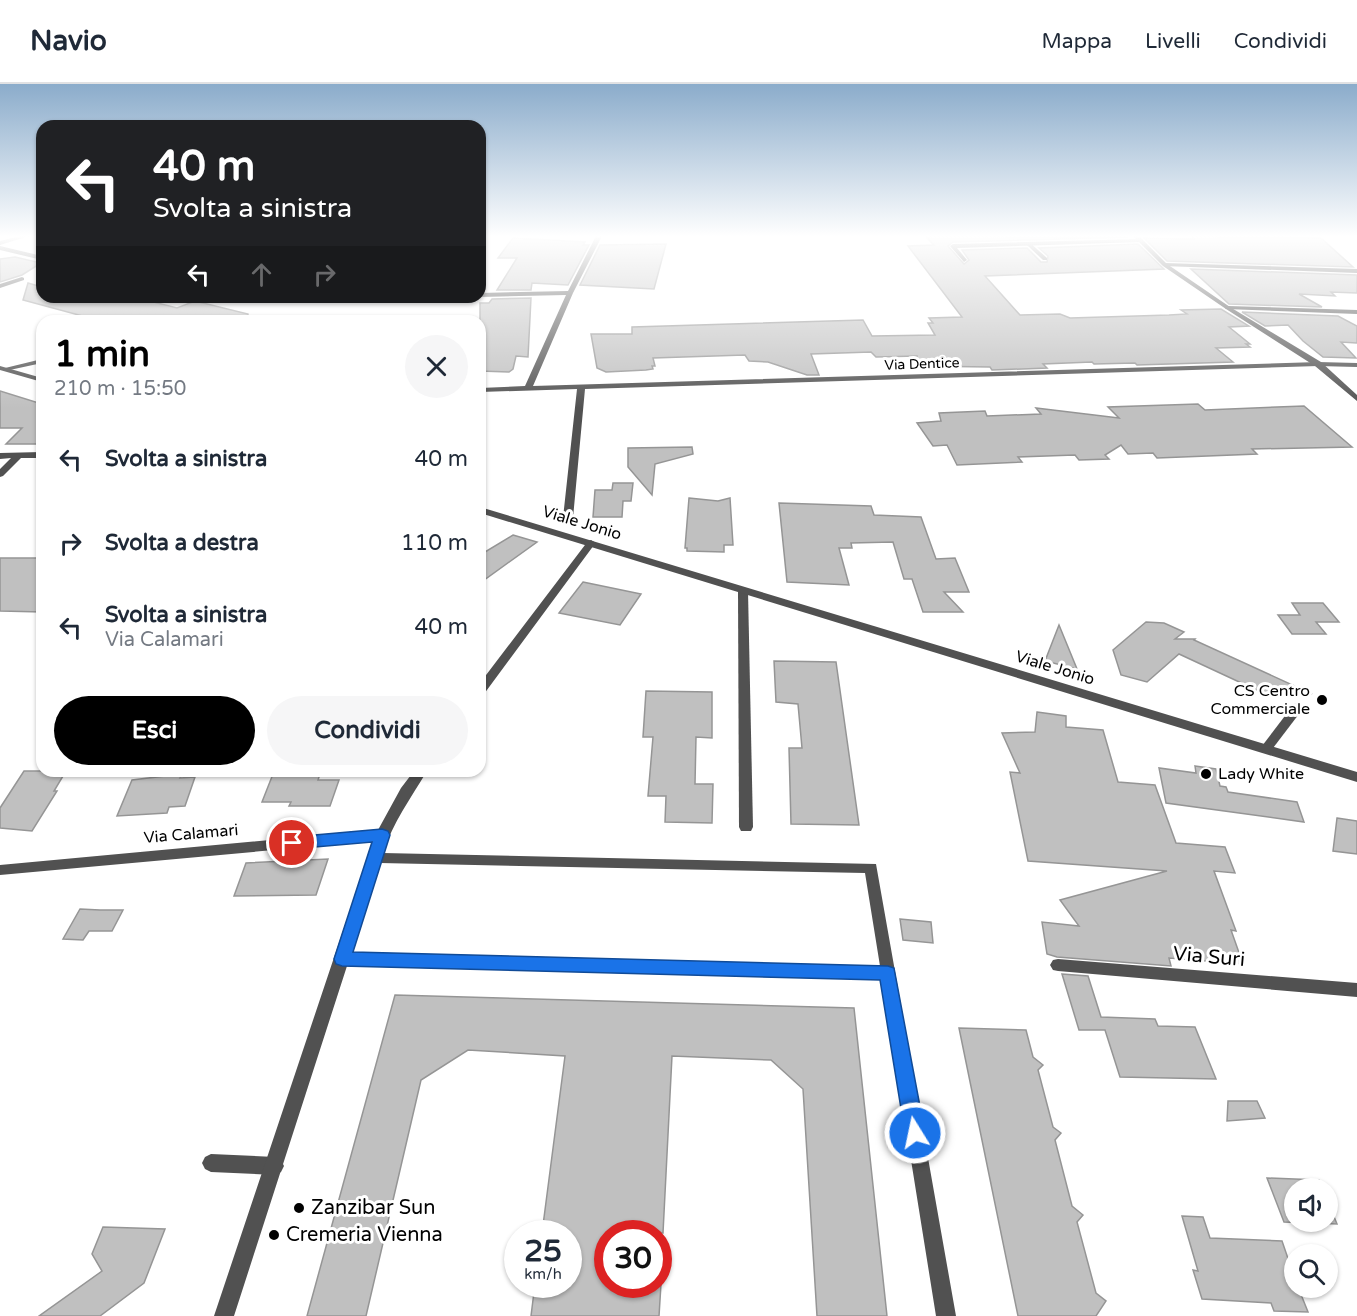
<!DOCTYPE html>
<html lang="it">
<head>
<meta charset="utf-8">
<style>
	:root { --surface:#fff; --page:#f6f6f7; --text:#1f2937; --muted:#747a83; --line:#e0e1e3; --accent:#000 }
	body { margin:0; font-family:"Varela Round",sans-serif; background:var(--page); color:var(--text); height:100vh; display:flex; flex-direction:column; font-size:22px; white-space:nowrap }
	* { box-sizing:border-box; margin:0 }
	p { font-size:20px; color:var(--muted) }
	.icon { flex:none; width:33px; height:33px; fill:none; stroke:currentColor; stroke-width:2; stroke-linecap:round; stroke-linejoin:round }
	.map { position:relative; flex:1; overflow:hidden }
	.sheet { position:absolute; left:36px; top:231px; width:450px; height:462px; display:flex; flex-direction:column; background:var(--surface); border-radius:18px; box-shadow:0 2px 4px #0004 }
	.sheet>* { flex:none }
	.hud { position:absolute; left:36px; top:36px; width:450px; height:183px; border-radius:18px; box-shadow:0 2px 4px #0004; background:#202124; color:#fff; overflow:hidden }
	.tools { position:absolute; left:1284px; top:1094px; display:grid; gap:12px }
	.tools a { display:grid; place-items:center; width:54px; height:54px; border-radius:50%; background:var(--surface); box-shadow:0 2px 4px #0004; font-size:30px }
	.speed { position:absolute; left:504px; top:1136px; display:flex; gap:12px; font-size:30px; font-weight:700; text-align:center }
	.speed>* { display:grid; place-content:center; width:78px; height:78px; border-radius:50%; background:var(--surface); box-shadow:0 2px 4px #0004; line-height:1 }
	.speed small { font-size:15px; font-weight:400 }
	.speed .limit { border:9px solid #d22; background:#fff; color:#111 }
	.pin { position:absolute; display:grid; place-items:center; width:51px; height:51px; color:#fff; margin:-26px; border:3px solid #fff; border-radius:50%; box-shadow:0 2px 6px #0007 }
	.me { position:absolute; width:66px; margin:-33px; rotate:350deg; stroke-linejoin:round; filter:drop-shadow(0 0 4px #0008) }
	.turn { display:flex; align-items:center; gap:21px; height:126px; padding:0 18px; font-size:27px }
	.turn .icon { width:78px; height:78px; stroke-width:2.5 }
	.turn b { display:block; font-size:42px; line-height:51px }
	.lanes { display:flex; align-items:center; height:57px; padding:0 18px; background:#0003; justify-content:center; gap:30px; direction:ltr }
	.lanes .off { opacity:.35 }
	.round { display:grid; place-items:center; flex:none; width:63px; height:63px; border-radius:32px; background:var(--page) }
	.head { display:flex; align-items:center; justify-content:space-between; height:102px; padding:0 18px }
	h1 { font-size:36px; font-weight:700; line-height:45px; color:var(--accent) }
	.action { display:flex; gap:12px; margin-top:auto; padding:12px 18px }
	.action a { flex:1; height:69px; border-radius:36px; background:var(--accent); color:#fff; font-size:24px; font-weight:700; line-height:69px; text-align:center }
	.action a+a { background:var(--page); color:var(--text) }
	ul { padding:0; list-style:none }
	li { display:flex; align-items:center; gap:18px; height:84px; padding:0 18px }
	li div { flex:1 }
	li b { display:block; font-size:22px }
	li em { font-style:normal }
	header { display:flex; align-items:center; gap:36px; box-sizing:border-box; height:84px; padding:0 30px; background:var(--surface); border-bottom:2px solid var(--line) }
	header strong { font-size:28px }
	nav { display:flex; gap:33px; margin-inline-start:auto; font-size:21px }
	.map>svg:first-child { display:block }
	.building { fill:#c0c0c0; stroke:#959595; stroke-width:1.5 }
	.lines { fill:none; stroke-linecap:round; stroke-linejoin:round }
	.service { fill:#515151; fill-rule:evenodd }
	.minor { fill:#515151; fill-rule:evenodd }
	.tertiary { fill:#515151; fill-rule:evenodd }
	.route { fill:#1a73e8; stroke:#114b97; stroke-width:1.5 }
	.poi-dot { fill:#000; stroke:#fff; stroke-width:2 }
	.labels { text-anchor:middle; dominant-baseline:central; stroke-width:6; stroke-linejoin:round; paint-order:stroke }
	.far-street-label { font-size:14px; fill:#000; stroke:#fff }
	.street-label { font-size:16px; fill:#000; stroke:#fff }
	.poi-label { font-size:16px; fill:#000; stroke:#fff; text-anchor:end }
	.near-street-label { font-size:20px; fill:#000; stroke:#fff }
	.near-poi-label { font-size:20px; fill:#000; stroke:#fff; text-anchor:start }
</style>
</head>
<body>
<header>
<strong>Navio</strong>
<nav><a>Mappa</a><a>Livelli</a><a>Condividi</a></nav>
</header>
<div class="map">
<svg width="1357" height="1232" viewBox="0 0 1357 1232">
	<rect width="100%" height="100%" fill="#fff"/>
	<g class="building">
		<polygon points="933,152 1128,153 953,158 948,162 964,180 969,176 962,166 1027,164 1041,178 1047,178 1048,172 1039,164 1138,160 1164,185 985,192 1020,231 1060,230 1070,234 1169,231 1187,230 1181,226 1221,225 1249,242 1229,243 1250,260 1246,260 1250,263 1216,264 1233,278 1137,281 1135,279 1094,280 1092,278 1043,280 1047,284 992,286 990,283 918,282 917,272 876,273 871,268 811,270 819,291 807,291 768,278 749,277 745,271 653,274 655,282 652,282 653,285 646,286 606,288 597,284 591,250 632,250 632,243 863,236 872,252 935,251 928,239 933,239 929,234 962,233 908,162 934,161 926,153"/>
		<polygon points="1192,152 1321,154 1353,183 1167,177 1144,154 1194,155"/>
		<polygon points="513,154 585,158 583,161 589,161 568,201 532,199 531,206 497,206 517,174 498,174"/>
		<polygon points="666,160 654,205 580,201 600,161"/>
		<polygon points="15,173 41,179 22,191 0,198 0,175"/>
		<polygon points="1191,185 1357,191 1357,209 1331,208 1335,212 1299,210 1322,223 1229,220"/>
		<polygon points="28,199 42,203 42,213 134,213 177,224 195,217 248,230 247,237 101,237 23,216"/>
		<polygon points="531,214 528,273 516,272 513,285 509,288 480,287 480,219 489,219 492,215"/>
		<polygon points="1242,228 1338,232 1357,242 1357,259 1341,258 1356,274 1323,273 1303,257 1288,241 1265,242"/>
		<polygon points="0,307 42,320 42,360 6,360 22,344 0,344"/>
		<polygon points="1198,320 1205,326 1304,322 1352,363 1252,365 1257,370 1157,374 1153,369 1128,370 1121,361 1105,371 1109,375 1079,376 1075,371 1018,373 1022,378 957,381 947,361 933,362 917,339 941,337 939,329 985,327 987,332 1041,330 1036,324 1119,334 1108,323"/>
		<polygon points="692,363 693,370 655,380 652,411 628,383 628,364"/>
		<polygon points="613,399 633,399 631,417 623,417 622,433 593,433 595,406 612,406"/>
		<polygon points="689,414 718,417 730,414 733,461 724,461 724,468 687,467 687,464 685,464"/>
		<polygon points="779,419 871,422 874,431 921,433 936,475 955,474 969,508 944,508 963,528 923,528 912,495 904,495 893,458 851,459 852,464 839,464 849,501 787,498"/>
		<polygon points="513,451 537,458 480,499 480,471"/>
		<polygon points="0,474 42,474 42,528 0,527"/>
		<polygon points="583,498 641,510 620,541 559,529"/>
		<polygon points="1292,519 1323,519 1339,538 1316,538 1326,550 1292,550 1278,531 1300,531"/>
		<polygon points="1146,538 1164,539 1184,548 1175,555 1195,555 1194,556 1312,610 1265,610 1179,570 1147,598 1121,591 1113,566"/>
		<polygon points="1059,541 1077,585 1045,577"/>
		<polygon points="774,577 836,578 859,741 791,740 789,664 802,664 798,620 776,618"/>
		<polygon points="646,607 712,608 712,654 696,653 695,700 713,700 712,739 665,738 666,712 648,712 653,653 643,653"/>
		<polygon points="1037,628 1066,632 1066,643 1103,646 1118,698 1155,701 1176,759 1225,763 1235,789 1214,787 1236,847 1231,846 1243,880 1169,874 1171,882 1057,873 1047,870 1042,838 1079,842 1060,816 1167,787 1028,777 1010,688 1020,689 1002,649 1035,648"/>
		<polygon points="1195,682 1216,685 1220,702 1226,703 1228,708 1297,718 1304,738 1166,719 1159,684 1196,689"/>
		<polygon points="24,687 66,687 54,707 57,707 32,747 0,744 0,724"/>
		<polygon points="182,690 180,694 195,693 185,722 169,723 167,729 117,732 132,696"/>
		<polygon points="273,690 320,690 318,696 339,696 330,722 289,722 291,718 262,718"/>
		<polygon points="1337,734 1357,737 1357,770 1333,767"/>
		<polygon points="328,775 316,811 234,812 246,779"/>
		<polygon points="80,825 100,826 123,826 112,847 89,847 83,856 63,855"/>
		<polygon points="900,835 931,838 933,859 903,856"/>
		<polygon points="1062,890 1088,892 1101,933 1155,935 1158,942 1195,943 1216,995 1120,993 1105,946 1079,946"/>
		<polygon points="395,911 854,924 887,1232 817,1232 803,1005 771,976 672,972 663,1149 608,1149 608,1200 661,1200 659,1232 531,1232 535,1200 568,1200 568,1149 542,1149 565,972 468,966 421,996 366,1232 307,1232"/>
		<polygon points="959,944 1026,946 1033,973 1043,981 1038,986 1053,1043 1061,1049 1055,1056 1072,1122 1083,1131 1077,1138 1096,1209 1106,1217 1096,1232 1018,1232"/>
		<polygon points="1228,1017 1257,1017 1265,1034 1227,1037"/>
		<polygon points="1267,1094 1319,1096 1322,1104 1294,1104 1294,1137 1328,1137 1328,1118 1337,1140 1284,1138"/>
		<polygon points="1182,1132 1203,1133 1210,1154 1282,1157 1294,1192 1294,1203 1298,1203 1308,1228 1274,1227 1271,1219 1202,1215 1193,1186 1198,1187"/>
		<polygon points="103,1143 165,1145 144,1199 100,1232 39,1232 102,1187 92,1170"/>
	</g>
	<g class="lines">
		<g class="service">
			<polygon points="1029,158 1047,174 1047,176 1043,176 1027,161"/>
			<polygon points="42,275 42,279 5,287 1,285"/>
			<polygon points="211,1070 275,1073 281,1076 284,1082 281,1088 275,1091 211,1088 205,1085 202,1079 205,1073"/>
		</g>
		<g class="minor">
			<polygon points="596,152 602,152 573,209 533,302 1318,278 1357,279 1357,283 1318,282 585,305 573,434 568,437 563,434 577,305 480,308 480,304 525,302 566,211 480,213 480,209 568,207"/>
			<polygon points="1139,155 1141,158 957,164 967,176 964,178 950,162 953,160"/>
			<polygon points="0,162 42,172 42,176 0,166"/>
			<polygon points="1165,179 1357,185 1357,189 1163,182"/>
			<polygon points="22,193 24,194 24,196 0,204 0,200"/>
			<polygon points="1228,222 1357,226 1357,230 1226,225 1225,224"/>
			<polygon points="42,368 42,374 21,374 3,392 0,393 0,385 11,374 0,375 0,369"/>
			<polygon points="591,456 596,459 594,461 484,610 480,611 480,599 588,457"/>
			<polygon points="743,504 748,507 753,743 751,747 741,747 739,743 738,507"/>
			<polygon points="1298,619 1302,620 1304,623 1302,626 1270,668 1262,668 1260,665 1262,662 1294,620"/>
			<path d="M414,687H427C411,714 393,738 383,769L876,780L956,1232H936L882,895L347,882L234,1232H214L373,757L0,791V781L378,746L401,704ZM380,779L865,789L880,882L351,869Z"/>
			<polygon points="1058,875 1357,899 1357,913 1058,887 1053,886 1050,881 1053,876"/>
		</g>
		<g class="tertiary">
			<polygon points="21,152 29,152 0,161 0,157"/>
			<polygon points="1133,152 1139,152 1167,180 1230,223 1321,278 1357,311 1357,317 1315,282 1226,225 1163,182"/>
			<polygon points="0,282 42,294 42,298 0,286"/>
			<polygon points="480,423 1357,688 1357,698 480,429"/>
		</g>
	</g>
	<linearGradient id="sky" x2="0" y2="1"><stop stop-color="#8baccb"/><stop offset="0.47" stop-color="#fff"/><stop offset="1" stop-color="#fff" stop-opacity="0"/></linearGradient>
	<rect width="1357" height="324" fill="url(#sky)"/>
	<polygon class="route" points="382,745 388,747 390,751 353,868 888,882 894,884 925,1049 922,1056 915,1059 908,1056 905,1049 880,896 342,882 336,880 334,875 372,758 292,765 287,763 285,759 287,755 292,753"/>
	<g class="poi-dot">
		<circle cx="1322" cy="616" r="6"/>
		<circle cx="1206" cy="690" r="6"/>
		<circle cx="299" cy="1124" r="6"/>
		<circle cx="274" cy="1151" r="6"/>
	</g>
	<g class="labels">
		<g class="far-street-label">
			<text transform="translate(922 280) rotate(-2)">Via Dentice</text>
		</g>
		<g class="street-label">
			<text transform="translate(582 439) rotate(17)">Viale Jonio</text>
			<text transform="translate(1055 584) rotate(17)">Viale Jonio</text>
			<text transform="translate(191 750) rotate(-5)">Via Calamari</text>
		</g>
		<g class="poi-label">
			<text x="1310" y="607">CS Centro<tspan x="1310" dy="18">Commerciale</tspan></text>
			<text x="1218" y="690" text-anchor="start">Lady White</text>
		</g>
		<g class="near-street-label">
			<text transform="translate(1209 873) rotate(5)">Via Suri</text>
		</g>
		<g class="near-poi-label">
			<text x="311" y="1124">Zanzibar Sun</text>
			<text x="286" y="1151">Cremeria Vienna</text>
		</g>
	</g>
</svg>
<div class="tools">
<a><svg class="icon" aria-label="sound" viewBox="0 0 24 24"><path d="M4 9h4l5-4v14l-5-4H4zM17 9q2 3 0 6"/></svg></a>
<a><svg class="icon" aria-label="search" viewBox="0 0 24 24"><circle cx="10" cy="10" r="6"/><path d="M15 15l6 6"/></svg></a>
</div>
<div class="speed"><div>25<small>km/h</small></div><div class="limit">30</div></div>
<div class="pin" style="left:292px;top:759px;background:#d93025"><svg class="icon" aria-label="arrive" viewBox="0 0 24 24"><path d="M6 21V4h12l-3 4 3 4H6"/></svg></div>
<svg class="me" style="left:915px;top:1049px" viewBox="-20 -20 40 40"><circle r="17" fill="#1a73e8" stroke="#fff" stroke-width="3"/><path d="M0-11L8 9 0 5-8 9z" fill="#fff"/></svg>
<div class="hud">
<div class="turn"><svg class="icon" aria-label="left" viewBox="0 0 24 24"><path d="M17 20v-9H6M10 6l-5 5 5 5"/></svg><div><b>40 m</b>Svolta a sinistra</div></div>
<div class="lanes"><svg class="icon" aria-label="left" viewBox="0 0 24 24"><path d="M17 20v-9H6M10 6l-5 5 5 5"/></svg><svg class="icon off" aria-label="ahead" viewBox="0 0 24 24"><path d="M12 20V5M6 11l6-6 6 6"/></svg><svg class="icon off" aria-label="right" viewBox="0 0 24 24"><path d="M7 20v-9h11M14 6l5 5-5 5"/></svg></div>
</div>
<section class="sheet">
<div class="head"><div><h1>1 min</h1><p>210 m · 15:50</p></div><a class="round"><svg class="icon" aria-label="close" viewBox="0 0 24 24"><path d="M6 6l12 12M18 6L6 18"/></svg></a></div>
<ul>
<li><svg class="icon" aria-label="left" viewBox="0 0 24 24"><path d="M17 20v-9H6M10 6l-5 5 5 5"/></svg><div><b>Svolta a sinistra</b></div><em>40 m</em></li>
<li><svg class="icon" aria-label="right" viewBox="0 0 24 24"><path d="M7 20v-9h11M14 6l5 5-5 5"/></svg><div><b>Svolta a destra</b></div><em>110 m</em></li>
<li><svg class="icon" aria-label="left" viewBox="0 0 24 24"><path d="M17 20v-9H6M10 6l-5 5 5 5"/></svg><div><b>Svolta a sinistra</b><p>Via Calamari</p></div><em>40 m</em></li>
</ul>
<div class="action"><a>Esci</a><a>Condividi</a></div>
</section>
</div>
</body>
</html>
